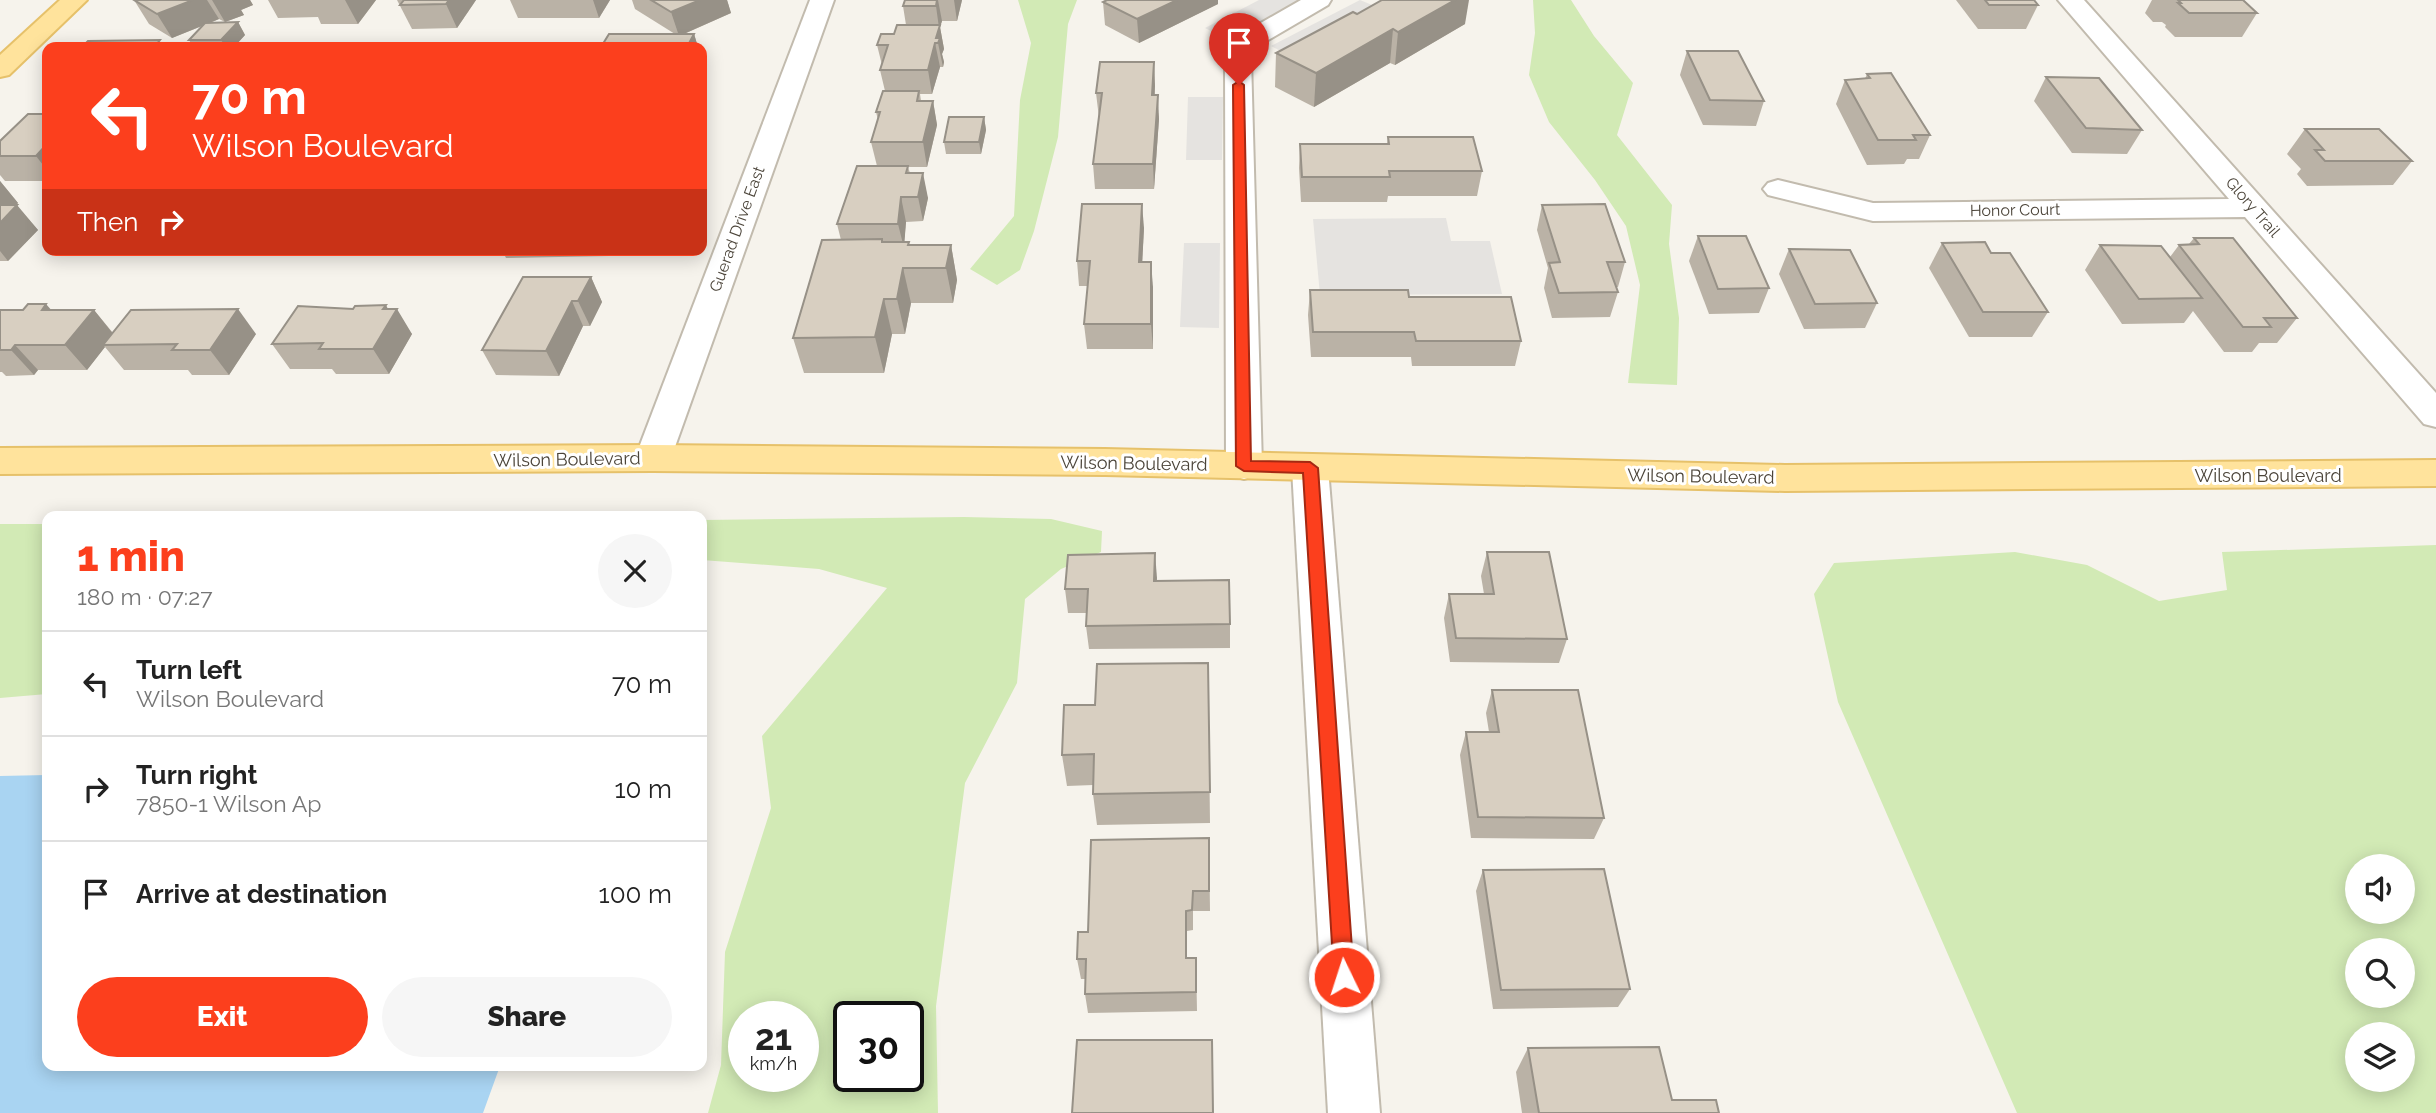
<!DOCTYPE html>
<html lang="en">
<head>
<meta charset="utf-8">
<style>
	:root { --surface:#fff; --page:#f6f6f6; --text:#222; --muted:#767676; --line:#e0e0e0; --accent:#fc3f1d }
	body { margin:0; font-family:Raleway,sans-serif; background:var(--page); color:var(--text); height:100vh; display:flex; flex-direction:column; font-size:26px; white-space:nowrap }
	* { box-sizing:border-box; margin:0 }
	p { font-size:23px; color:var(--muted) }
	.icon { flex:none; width:38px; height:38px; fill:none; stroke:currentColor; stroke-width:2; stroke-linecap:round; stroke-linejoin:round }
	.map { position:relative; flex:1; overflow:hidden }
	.drawer { position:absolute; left:42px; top:511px; width:665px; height:560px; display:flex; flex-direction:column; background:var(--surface); border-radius:14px; box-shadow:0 4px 18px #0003 }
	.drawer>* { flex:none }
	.hud { position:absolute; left:42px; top:42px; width:665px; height:214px; border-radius:14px; box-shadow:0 4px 18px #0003; background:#fc3f1d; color:#fff; overflow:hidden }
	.fabs { position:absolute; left:2345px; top:854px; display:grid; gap:14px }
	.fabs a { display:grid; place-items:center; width:70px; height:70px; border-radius:50%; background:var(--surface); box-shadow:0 4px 18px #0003; font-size:35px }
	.speed { position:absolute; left:728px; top:1001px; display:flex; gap:14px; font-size:35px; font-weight:700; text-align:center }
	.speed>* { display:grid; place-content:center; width:91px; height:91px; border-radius:50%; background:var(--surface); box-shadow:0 4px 18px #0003; line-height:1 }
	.speed small { font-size:18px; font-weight:400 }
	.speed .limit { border:4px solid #111; border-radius:10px; background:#fff; color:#111 }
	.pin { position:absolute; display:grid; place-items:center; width:60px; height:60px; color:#fff; margin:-72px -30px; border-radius:50% 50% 50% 0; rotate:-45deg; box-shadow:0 0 7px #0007 }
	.pin .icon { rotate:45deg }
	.me { position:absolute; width:77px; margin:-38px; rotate:356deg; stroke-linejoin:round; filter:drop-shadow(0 0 5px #0008) }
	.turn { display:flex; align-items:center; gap:24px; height:147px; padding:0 35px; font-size:32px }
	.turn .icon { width:91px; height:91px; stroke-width:2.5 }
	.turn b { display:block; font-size:49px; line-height:60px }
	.then { display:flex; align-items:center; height:66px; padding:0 35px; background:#0003; gap:14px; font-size:26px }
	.round { display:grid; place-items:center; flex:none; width:74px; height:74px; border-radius:37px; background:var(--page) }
	.head { display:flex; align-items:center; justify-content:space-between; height:119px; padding:0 35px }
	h1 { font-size:42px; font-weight:800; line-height:52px; color:var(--accent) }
	.cta { display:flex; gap:14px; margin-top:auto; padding:14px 35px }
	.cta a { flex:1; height:80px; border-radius:42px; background:var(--accent); color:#fff; font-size:28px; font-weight:800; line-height:80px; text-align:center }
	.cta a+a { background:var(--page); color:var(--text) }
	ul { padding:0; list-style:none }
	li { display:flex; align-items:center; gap:21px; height:105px; padding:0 35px; border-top:2px solid var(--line) }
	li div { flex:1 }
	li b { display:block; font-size:26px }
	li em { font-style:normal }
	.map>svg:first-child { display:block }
	.green { fill:#d2eab5; fill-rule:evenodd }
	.parking { fill:#e5e3e0 }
	.water { fill:#a9d4f2 }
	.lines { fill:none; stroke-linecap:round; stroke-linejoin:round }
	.minor-casing { stroke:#c2bbae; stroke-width:4 }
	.major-casing { stroke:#e6c16a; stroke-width:4 }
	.minor { fill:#fff; fill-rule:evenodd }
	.major { fill:#ffe39c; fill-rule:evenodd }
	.wall { fill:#bab2a6; fill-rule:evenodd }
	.shaded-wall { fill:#979187 }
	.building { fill:#d8cfc1; stroke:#979187; stroke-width:2 }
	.route { fill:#fc3f1d; stroke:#a42913; stroke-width:2 }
	.labels { text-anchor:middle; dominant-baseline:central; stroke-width:6; stroke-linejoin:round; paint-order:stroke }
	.far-street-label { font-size:16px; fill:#4b4439; stroke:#fff }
	.street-label { font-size:18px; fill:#4b4439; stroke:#fff }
</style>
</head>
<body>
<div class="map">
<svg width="2436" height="1113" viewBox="0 0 2436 1113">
	<rect width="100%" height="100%" fill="#f6f3ec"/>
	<g class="green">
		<polygon points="1018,0 1077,0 1068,24 1058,137 1034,231 1020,270 997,285 970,269 1014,216 1020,100 1031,43"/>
		<polygon points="1533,0 1571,0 1594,36 1633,83 1617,135 1672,205 1669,244 1679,318 1677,385 1628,383 1640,285 1626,226 1595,180 1549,122 1529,75 1535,33"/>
		<path d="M964,517L1051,519L1102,531L1101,552L1061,569L1025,599L1017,683L965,783L936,1006L938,1113H708L721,1065L725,952L771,808L762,736L887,588L819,569L702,560V520ZM744,1017H803V1076H744ZM849,1017H908V1076H849Z"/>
		<polygon points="47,524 47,694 0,698 0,524"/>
		<path d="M2436,545V1113H2017L1838,702L1814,594L1834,563L2015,552L2087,565L2159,601L2227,590L2222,552ZM2403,866V912H2357V866ZM2403,950V996H2357V950ZM2403,1034V1080H2357V1034Z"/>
	</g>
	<g class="parking">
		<polygon points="1259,0 1300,0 1227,39 1205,28"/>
		<polygon points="1360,0 1384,10 1294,58 1271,46"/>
		<polygon points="1188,97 1223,97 1222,160 1186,160"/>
		<polygon points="1446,218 1451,241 1490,241 1502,294 1320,295 1313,219"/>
		<polygon points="1184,243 1220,243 1219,328 1180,327"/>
	</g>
	<polygon class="water" points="47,775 47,1066 500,1066 483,1113 0,1113 0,776"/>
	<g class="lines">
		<defs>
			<g id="minor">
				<polygon points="810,0 834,0 671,458 666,467 653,471 640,467 635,458"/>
				<polygon points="1301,0 1331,0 1328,5 1258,46 1251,58 1262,466 1257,475 1244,479 1231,475 1226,466 1225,58 1238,36"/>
				<polygon points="2058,0 2084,0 2436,393 2436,427 2424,424 2245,217 1873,221 1768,195 1763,189 1768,183 1778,180 1873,203 2229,199"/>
				<polygon points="1310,455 1323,459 1328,468 1380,1113 1328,1113 1292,468 1297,459"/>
			</g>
			<g id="major">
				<polygon points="60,0 87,0 9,75 0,77 0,55"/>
				<polygon points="653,445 1105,449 1785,465 2436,460 2436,486 1785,491 1105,475 653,471 0,474 0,448"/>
			</g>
		</defs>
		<use href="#minor" class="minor-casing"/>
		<use href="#major" class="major-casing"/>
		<use href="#minor" class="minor"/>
		<use href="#major" class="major"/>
	</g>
	<g class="wall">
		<path d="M134,0H250L253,5L241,10L244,15L225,22H238L245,35L234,47H193L189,40L202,26L172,38L149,24ZM219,19L225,22L210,23Z"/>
		<polygon points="268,0 376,0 358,24 321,24 318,17 278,18"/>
		<polygon points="397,0 476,0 457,28 412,29"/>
		<polygon points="510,0 610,0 599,18 518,18"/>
		<polygon points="632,0 727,0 731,13 684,34 694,34 698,47 601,47 675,34 635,9"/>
		<polygon points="905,0 962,0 957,21 942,21 940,27 944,49 942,54 944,62 943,67 940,67 932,94 920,94 921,101 933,101 937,125 927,167 908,167 910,173 928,198 923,221 906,222 904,242 909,245 951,245 957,280 953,303 911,303 905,334 892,334 884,373 804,373 793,338 841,240 837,224 877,166 871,142 878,120 876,112 885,91 880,70 882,65 877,45 906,25 903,6"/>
		<polygon points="1218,0 1218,4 1139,43 1105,25 1103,2"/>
		<polygon points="1956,0 2034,0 2038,5 2026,29 1978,29"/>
		<polygon points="2152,0 2243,0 2257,13 2242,37 2175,37 2165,27 2166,25 2162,22 2153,22 2145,13"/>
		<polygon points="1357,14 1465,24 1395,65 1390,63 1314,107 1275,87 1276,53"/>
		<polygon points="1687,51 1764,101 1756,126 1703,125 1680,75"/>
		<polygon points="1154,62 1155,95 1159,119 1154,189 1095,189 1093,164 1099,118 1096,93"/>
		<polygon points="1867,74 1930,135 1919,159 1907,159 1904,164 1867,165 1836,104 1845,80 1865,79"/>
		<polygon points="2046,77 2142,130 2127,154 2072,153 2034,101"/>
		<polygon points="47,114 47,181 5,181 0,175 0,141"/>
		<polygon points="984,117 986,130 981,154 946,154 944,142"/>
		<polygon points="2305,129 2412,161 2393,185 2307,186 2297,174 2301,169 2287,154"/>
		<polygon points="1388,137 1482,171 1477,196 1388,196 1387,202 1301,202 1299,168 1300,144 1387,144"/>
		<polygon points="0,181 18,203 16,205 38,230 8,261 0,261"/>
		<polygon points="1542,205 1625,262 1618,287 1615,287 1618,292 1610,317 1552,318 1544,288 1548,268 1537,230"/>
		<polygon points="1144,228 1142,262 1151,262 1153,349 1087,349 1084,324 1088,286 1079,286 1077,261"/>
		<polygon points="1698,236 1769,288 1759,313 1709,314 1689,261"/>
		<polygon points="2194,238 2297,318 2277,343 2259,343 2252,352 2224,352 2193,311 2184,323 2122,324 2085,270 2100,245 2170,257 2179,245 2189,244"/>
		<polygon points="1942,243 1991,253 2048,312 2032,337 1969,337 1929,268"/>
		<polygon points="1789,249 1877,303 1865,328 1804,329 1779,274"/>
		<polygon points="502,250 611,250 609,256 506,258"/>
		<polygon points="591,277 602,302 590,326 583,326 559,376 496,375 482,350"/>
		<polygon points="1310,290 1409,297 1521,341 1515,366 1412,366 1411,357 1311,357 1308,315"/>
		<polygon points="353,309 388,309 412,334 389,374 336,374 332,369 290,369 272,344"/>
		<polygon points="0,310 94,310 113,333 256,334 229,375 192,375 188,370 124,370 105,347 87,370 38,370 34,375 6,376 2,372 0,372"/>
		<polygon points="1487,552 1567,639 1559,663 1450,662 1444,618 1449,594 1484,594 1481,576"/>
		<polygon points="1157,581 1230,624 1230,648 1089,649 1086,626 1087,613 1068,613 1065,589"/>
		<polygon points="1208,663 1210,823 1097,825 1093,794 1093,785 1067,786 1062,755 1095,705"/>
		<polygon points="1492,690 1604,818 1594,839 1471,838 1460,755 1466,732 1489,732 1486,713"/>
		<polygon points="1209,838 1210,911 1193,911 1193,930 1187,931 1187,958 1196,958 1197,1011 1088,1013 1085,994 1085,979 1081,979 1077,959 1088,932"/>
		<polygon points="1483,870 1630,989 1618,1007 1493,1009 1476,891"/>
		<polygon points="1528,1048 1672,1100 1719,1113 1522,1113 1516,1072"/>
	</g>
	<g class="shaded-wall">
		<polygon points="193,0 207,0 219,19 172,38 157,14"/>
		<polygon points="212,0 250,0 253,5 241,10 244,15 225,22"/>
		<polygon points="345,0 376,0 358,24"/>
		<polygon points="449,0 476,0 457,28 446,4"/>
		<polygon points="593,0 610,0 599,18"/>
		<polygon points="700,0 727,0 731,13 679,36 671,12"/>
		<polygon points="937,0 938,0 942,21 940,27 944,49 942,54 944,62 943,67 938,43 936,38 939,28 936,6"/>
		<polygon points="954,0 962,0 957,21"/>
		<polygon points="1177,0 1218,0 1218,4 1139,43 1137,19"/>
		<polygon points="1455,0 1469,0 1465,24 1395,65 1398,32"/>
		<polygon points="238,22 245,35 234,47 226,47 221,40"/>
		<polygon points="1393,29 1390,63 1314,107 1316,73"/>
		<polygon points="694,34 698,47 687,47"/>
		<polygon points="935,43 940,67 932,94 928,70"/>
		<polygon points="1154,62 1155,86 1153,119 1152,95"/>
		<polygon points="1158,95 1159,119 1154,189 1153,164"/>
		<polygon points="933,101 937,125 927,167 923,142"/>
		<polygon points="984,117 986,130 981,154 979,142"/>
		<polygon points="47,144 47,170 36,156"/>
		<polygon points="923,173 928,198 923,221 918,197"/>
		<polygon points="0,181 18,203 0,222"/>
		<polygon points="901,197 906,222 904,248 898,224"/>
		<polygon points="1142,204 1144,228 1141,287 1139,262"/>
		<polygon points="17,205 38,230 8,261 0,251 0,223"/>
		<polygon points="951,245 957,280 953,303 946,268"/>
		<polygon points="1151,262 1153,287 1153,349 1151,324"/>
		<polygon points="903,268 911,303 905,334 897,299"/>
		<polygon points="591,277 602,302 590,326 578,301"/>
		<polygon points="884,299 892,334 884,373 875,337"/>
		<polygon points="572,301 583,326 559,376 546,351"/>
		<polygon points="46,304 68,329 42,310"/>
		<polygon points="386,305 392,317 397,309 412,334 389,374 373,349 383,309"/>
		<polygon points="238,309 256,334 229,375 210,350"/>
		<polygon points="94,310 114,335 103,345 105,347 87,370 65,345"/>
		<polygon points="15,345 38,370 34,375 11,350"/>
		<polygon points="1155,553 1157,578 1156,605 1154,581"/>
	</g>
	<g class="building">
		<polygon points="134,0 193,0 157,14"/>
		<polygon points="404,0 449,0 446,4 400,5"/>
		<polygon points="651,0 700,0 671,12"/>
		<polygon points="905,0 937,0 936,6 903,6"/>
		<polygon points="1107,0 1177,0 1137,19 1103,2"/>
		<polygon points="1382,0 1455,0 1398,32 1393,29 1316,73 1276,53 1353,12 1357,14"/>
		<polygon points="1985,0 2034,0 2038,5 1989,5"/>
		<polygon points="2178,0 2243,0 2257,13 2189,13 2178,3 2181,3"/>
		<polygon points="238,22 221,40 189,40 205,23"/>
		<polygon points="897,25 940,25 936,38 940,38 938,43 935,43 928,70 880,70 888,45 877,45 881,34 894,34"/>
		<polygon points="609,34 694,34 687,47 601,47"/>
		<polygon points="160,40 157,44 168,44 165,47 82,47 88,41"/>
		<polygon points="1687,51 1738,51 1764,101 1710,100"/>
		<polygon points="1100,62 1154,62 1152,95 1158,95 1153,164 1093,164 1102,93 1096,93"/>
		<polygon points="1891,73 1930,135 1913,135 1916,140 1878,140 1845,80 1870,78 1867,74"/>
		<polygon points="2046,77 2099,78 2142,130 2086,128"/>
		<polygon points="883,91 919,91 917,101 933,101 923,142 871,142 880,112 876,112"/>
		<polygon points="28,114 47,114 47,144 36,156 0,156 0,141"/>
		<polygon points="949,117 984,117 979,142 944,142"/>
		<polygon points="2305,129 2379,129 2412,161 2325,161 2315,150 2324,150"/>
		<polygon points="1388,137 1473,137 1482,171 1389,171 1390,177 1302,177 1300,144 1389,144"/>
		<polygon points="857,166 908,166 906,173 923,173 918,197 901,197 898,224 837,224"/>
		<polygon points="1082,204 1142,204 1139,262 1151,262 1151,324 1084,324 1090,261 1077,261"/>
		<polygon points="1605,204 1625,262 1607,262 1618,292 1559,293 1549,263 1560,262 1542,205"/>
		<polygon points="0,205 17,205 0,223"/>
		<polygon points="1698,236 1746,236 1769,288 1718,289"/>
		<polygon points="2194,238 2233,238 2297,318 2264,318 2271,327 2243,327 2179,245 2199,244"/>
		<polygon points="882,239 882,242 909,242 908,245 951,245 946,268 903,268 897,299 884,299 875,337 793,338 822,240"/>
		<polygon points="1985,242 1991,253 2010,253 2048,312 1983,312 1942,243"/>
		<polygon points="2100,245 2161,246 2202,298 2139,299"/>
		<polygon points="1789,249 1850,250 1877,303 1815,304"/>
		<polygon points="523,277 591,277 578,301 572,301 546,351 482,350"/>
		<polygon points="1310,290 1408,290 1409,297 1511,297 1521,341 1416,341 1414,332 1313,332"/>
		<polygon points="28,304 46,304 42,310 94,310 65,345 15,345 11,350 0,350 0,310 23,310"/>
		<polygon points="386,305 383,309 397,309 373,349 319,349 323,343 272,344 298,306 353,309 355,306"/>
		<polygon points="238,309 210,350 172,350 177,344 103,345 131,310"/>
		<polygon points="1487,552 1549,552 1567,639 1456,638 1449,594 1494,594"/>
		<polygon points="1155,553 1154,581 1229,580 1230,624 1086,626 1088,589 1065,589 1068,555"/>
		<polygon points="1208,663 1210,792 1093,794 1094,754 1062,755 1064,705 1095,705 1097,664"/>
		<polygon points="1492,690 1578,690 1604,818 1478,817 1466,732 1499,732"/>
		<polygon points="1209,838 1209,891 1193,891 1192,910 1186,911 1186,958 1196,958 1196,992 1085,994 1086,959 1077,959 1078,932 1088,932 1091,840"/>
		<polygon points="1604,869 1630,989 1501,990 1483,870"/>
		<polygon points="1077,1040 1212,1040 1213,1113 1072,1113"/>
		<polygon points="1659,1047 1672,1100 1716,1100 1719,1113 1539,1113 1528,1048"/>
	</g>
	<polygon class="route" points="1239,81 1244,85 1251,461 1310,462 1318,468 1354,977 1351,984 1344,986 1337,984 1334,977 1303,473 1244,471 1236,466 1233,85"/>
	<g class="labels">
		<g class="far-street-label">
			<text transform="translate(2253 207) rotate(49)">Glory Trail</text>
			<text transform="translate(2015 210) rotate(-1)">Honor Court</text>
			<text transform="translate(737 229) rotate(-70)">Guerad Drive East</text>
		</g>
		<g class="street-label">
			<text transform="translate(567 459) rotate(-1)">Wilson Boulevard</text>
			<text transform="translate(1134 463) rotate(1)">Wilson Boulevard</text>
			<text x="2268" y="475">Wilson Boulevard</text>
			<text transform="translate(1701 476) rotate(1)">Wilson Boulevard</text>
		</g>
	</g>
</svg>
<div class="fabs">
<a><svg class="icon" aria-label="sound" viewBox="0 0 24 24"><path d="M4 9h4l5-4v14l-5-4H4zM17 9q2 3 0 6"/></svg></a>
<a><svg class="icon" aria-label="search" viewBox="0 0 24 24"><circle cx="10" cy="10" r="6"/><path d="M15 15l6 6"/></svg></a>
<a><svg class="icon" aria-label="layers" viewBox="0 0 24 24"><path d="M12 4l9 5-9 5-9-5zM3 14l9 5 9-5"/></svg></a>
</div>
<div class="speed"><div>21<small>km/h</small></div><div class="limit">30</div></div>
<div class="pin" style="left:1239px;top:85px;background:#d93025"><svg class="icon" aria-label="arrive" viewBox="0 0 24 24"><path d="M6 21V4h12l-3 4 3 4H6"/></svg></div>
<svg class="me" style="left:1344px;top:977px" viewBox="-20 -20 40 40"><circle r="17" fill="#fc3f1d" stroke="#fff" stroke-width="3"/><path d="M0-11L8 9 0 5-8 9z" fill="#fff"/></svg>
<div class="hud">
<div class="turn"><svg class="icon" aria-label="left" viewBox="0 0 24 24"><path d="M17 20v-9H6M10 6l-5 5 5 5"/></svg><div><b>70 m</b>Wilson Boulevard</div></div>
<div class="then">Then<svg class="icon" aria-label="right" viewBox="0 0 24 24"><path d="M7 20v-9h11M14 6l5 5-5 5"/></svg></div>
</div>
<section class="drawer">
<div class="head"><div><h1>1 min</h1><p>180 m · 07:27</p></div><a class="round"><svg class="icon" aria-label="close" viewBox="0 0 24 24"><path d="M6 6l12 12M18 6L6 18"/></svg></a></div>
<ul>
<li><svg class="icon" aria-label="left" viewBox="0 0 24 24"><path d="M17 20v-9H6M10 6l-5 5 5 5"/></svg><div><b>Turn left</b><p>Wilson Boulevard</p></div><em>70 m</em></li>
<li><svg class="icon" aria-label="right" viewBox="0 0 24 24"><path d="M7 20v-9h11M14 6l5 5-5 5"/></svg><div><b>Turn right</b><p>7850-1 Wilson Ap</p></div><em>10 m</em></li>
<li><svg class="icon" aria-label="arrive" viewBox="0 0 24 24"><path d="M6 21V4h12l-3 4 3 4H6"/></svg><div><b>Arrive at destination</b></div><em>100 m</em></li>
</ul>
<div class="cta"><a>Exit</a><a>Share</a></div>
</section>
</div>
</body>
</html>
